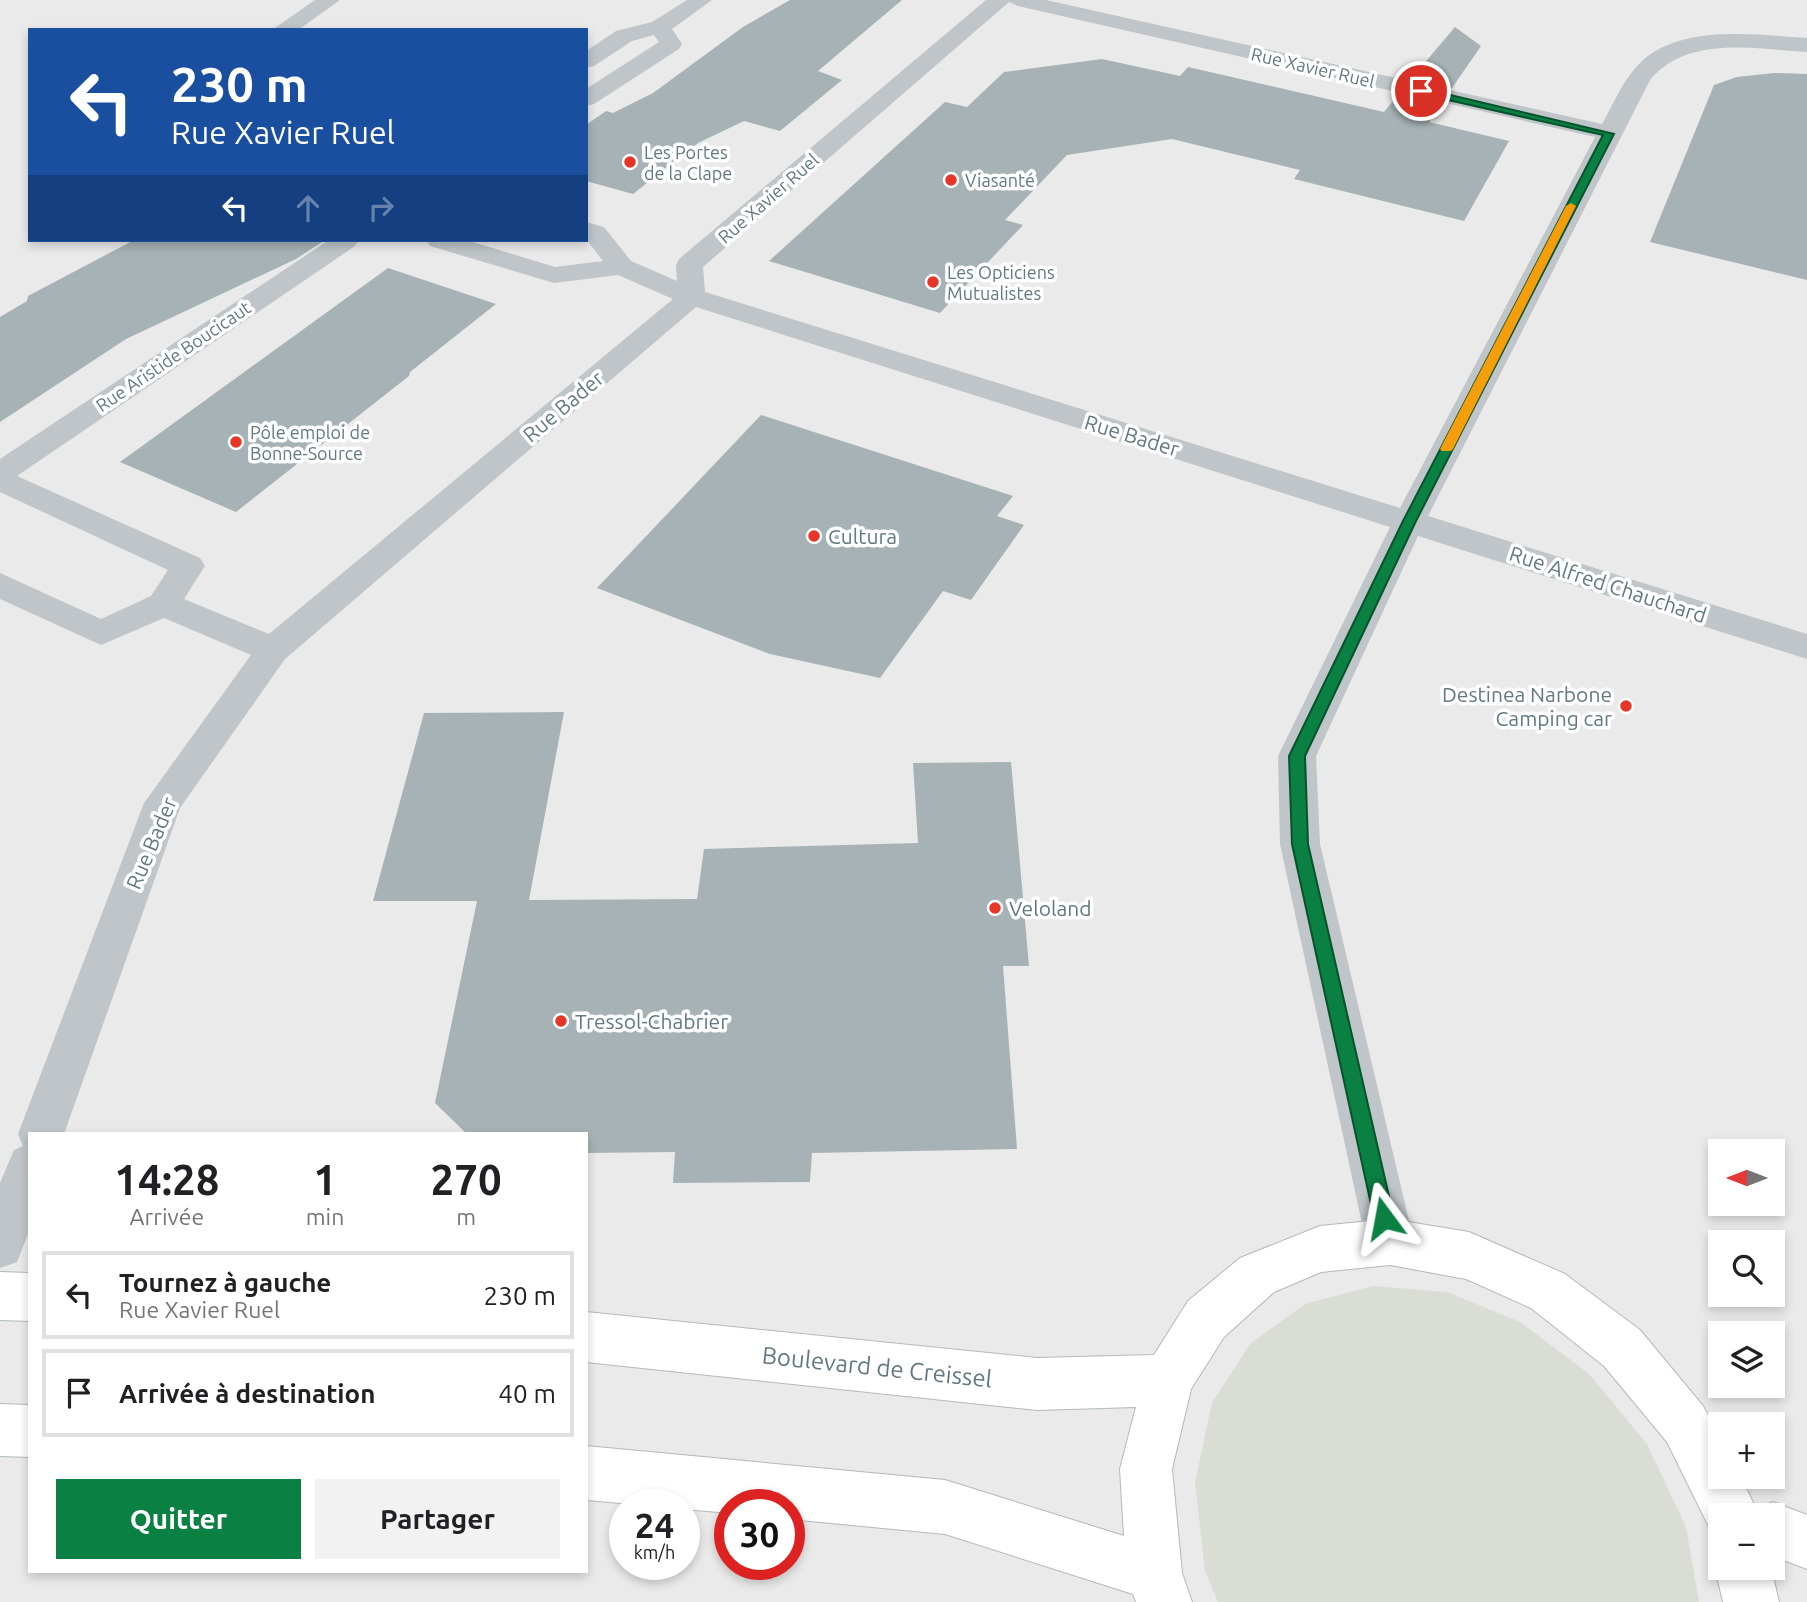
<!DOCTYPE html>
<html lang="fr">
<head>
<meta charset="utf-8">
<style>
	:root { --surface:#fff; --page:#f2f2f2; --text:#202124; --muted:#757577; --line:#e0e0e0; --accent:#0b8043 }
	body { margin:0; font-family:Ubuntu,sans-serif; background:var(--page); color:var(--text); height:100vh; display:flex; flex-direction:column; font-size:26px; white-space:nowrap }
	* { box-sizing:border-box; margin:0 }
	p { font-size:23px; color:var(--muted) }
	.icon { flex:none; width:38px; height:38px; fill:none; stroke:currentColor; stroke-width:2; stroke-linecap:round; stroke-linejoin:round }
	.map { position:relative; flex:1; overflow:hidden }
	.drawer { position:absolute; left:28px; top:1132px; width:560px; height:441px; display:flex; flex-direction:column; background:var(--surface); border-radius:0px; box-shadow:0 4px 10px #0003 }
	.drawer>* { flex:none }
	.hud { position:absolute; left:28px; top:28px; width:560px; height:214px; border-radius:0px; box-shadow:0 4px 10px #0003; background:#1a4fa0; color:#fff; overflow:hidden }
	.needle { width:46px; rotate:270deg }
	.tools { position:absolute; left:1708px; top:1139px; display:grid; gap:14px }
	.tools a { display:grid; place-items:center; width:77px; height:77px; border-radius:0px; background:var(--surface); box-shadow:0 4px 10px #0003; font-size:35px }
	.speed { position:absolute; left:609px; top:1489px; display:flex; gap:14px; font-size:35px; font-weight:700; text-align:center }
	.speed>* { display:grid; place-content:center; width:91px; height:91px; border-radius:50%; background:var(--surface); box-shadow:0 4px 10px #0003; line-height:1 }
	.speed small { font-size:18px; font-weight:400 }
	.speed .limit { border:10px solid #d22; background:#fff; color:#111 }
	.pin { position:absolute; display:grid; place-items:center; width:60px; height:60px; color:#fff; margin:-30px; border:4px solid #fff; border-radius:50%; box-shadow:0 2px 7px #0007 }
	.me { position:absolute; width:77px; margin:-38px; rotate:347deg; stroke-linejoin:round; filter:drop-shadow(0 0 5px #0008) }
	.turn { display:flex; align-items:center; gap:24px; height:147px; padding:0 28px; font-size:32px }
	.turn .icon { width:91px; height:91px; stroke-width:2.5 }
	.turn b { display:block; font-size:49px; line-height:60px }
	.lanes { display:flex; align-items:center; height:66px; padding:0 28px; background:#0003; justify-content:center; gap:35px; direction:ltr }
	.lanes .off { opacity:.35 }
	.eta { display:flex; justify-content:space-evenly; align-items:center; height:119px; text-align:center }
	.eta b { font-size:42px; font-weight:600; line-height:49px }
	.action { display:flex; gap:14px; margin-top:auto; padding:14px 28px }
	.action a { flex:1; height:80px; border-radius:0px; background:var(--accent); color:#fff; font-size:28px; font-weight:600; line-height:80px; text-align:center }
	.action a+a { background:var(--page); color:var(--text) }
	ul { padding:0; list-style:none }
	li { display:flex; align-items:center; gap:21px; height:88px; margin:0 14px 10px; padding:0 14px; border:4px solid var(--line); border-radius:0px }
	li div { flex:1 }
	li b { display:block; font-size:26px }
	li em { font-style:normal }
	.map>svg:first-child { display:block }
	.built { fill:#e9eae9; fill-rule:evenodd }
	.green { fill:#d9ddd4 }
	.building { fill:#a6b2b5 }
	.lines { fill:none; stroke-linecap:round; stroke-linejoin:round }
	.secondary-casing { stroke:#b1babd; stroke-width:2 }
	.street { fill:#bfc5c8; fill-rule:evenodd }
	.secondary { fill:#fff; fill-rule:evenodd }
	.route { fill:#0b8043; stroke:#07532c; stroke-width:2 }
	.slow { fill:#f59e0b }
	.poi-dot { fill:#e63627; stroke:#fff; stroke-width:2.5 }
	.labels { text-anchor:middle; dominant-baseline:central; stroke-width:7; stroke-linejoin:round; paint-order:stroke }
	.far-street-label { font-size:18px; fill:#637981; stroke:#fff }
	.far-poi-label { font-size:18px; fill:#637981; stroke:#fff; text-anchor:start }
	.street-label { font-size:21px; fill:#637981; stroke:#fff }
	.poi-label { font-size:21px; fill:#637981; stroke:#fff; text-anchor:start }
	.near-street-label { font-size:24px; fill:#637981; stroke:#fff }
</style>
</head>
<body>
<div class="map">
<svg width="1807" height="1602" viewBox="0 0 1807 1602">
	<rect width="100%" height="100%" fill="#f8f8f5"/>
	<path class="built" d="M0,0H1807V1602H0ZM30,30H586V240H30ZM30,1134H586V1572H30ZM1720,1152H1773V1204H1720ZM1720,1242H1773V1295H1720ZM1720,1334H1773V1386H1720ZM1720,1424H1773V1477H1720ZM625,1505H684V1564H625ZM730,1505H789V1564H730ZM1720,1516H1773V1568H1720Z"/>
	<polygon class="green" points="1373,1286 1447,1292 1520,1322 1589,1374 1647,1444 1686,1527 1699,1602 1218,1602 1205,1571 1195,1482 1212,1403 1250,1344 1305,1304"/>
	<g class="building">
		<polygon points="790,0 902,0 818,71 842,80 780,131 744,121 698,143 633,194 586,181 586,125 606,111 613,113 653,93 743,27"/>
		<polygon points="1455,27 1481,46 1452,88 1411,79"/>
		<polygon points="1102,59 1180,76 1188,67 1384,112 1398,95 1441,105 1429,122 1509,141 1464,221 1294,179 1300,170 1172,139 1067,155 1005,220 1023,225 940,313 769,261 945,102 967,107 1004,72"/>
		<polygon points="1774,73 1807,74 1807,280 1650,242 1714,85 1737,77"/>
		<polygon points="134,240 325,240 296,259 126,339 0,422 0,317 27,301 28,296"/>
		<polygon points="388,268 496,304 410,372 409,376 236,512 120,462"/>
		<polygon points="761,415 1013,496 997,516 1024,525 971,600 943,591 880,678 770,654 597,588"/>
		<polygon points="564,712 529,900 697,899 704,849 918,843 913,763 1011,762 1029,966 1003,966 1017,1149 812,1153 810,1182 673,1183 675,1152 586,1153 586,1134 467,1134 435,1103 477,901 373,901 424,713"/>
	</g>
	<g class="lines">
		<defs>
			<g id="secondary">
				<polygon points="1390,1219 1469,1232 1565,1274 1640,1330 1703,1406 1720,1438 1720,1477 1741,1477 1756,1509 1773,1502 1807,1515 1807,1569 1773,1556 1773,1516 1720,1516 1720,1538 1713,1535 1667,1442 1604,1366 1531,1308 1466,1279 1390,1265 1321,1272 1274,1292 1224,1337 1191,1389 1172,1469 1182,1573 1192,1602 1136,1602 1133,1594 945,1534 789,1519 789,1505 730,1505 730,1513 684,1509 684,1505 643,1505 586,1500 586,1446 945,1480 1124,1536 1120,1469 1136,1407 1037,1410 586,1362 586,1312 1037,1358 1154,1355 1188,1301 1240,1258 1320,1226"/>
				<polygon points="0,1272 30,1273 30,1321 0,1320"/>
				<polygon points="0,1404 30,1405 30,1457 0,1456"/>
				<polygon points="1720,1556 1720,1568 1771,1568 1779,1602 1723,1602 1715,1568"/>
			</g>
		</defs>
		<use href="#secondary" class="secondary-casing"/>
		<g class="street">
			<polygon points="315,0 340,0 298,30 272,30"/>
			<polygon points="687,0 712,0 672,29 682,44 679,49 594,104 586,106 586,89 659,42 654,35 632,41 594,66 586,68 586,51 616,31 652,22"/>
			<path d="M986,0H1046L1602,124C1614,103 1624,77 1643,60C1685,24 1756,35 1807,38V52C1756,49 1687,35 1650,80L1428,516L1807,634V659L1418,536L1316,756L1320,844L1414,1242L1407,1258L1390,1265L1373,1258L1366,1242L1280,844L1278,756L1390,527L696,307L285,659L180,808L64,1134H30V1229L17,1262L0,1268V1183L14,1150L23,1146L18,1134L144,803L251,655L164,618L101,645L0,599V573L101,619L151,596L168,570L0,492V459L329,240H359L355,246L17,476L200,558L205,566L184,599L269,634L673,299L618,275L554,283L430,246L426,240H466L555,267L603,261L586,239V222L604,227L631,261L677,281L676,265L679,259ZM1009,2L1018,6L1595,137L1400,508L705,292L703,267Z"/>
		</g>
		<use href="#secondary" class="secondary"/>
	</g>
	<polygon class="route" points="1421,88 1614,134 1416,521 1305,756 1308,844 1394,1218 1391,1225 1384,1228 1377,1225 1374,1218 1292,844 1289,756 1403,521 1603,135 1417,93 1417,89"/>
	<polygon class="slow" points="1571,203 1576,206 1453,449 1451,451 1442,451 1440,449 1566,206"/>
	<g class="poi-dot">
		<circle cx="630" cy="162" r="7"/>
		<circle cx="951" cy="180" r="7"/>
		<circle cx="933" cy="282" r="7"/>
		<circle cx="236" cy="442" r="7"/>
		<circle cx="814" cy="536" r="7"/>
		<circle cx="1626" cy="706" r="7"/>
		<circle cx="995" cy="908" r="7"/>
		<circle cx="561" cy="1021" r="7"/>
	</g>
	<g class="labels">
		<g class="far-street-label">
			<text transform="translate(1313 67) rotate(13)">Rue Xavier Ruel</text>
			<text transform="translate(768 198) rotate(-41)">Rue Xavier Ruel</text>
			<text transform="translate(173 356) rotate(-34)">Rue Aristide Boucicaut</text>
		</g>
		<g class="far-poi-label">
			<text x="644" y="152">Les Portes<tspan x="644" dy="21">de la Clape</tspan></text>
			<text x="965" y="180">Viasanté</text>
			<text x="947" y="272">Les Opticiens<tspan x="947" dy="21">Mutualistes</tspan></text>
			<text x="250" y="432">Pôle emploi de<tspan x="250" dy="21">Bonne-Source</tspan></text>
		</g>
		<g class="street-label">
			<text transform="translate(563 406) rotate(-40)">Rue Bader</text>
			<text transform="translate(1132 435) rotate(17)">Rue Bader</text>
			<text transform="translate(1608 584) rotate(18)">Rue Alfred Chauchard</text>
			<text transform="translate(151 843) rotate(-67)">Rue Bader</text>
		</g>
		<g class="poi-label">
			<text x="828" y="536">Cultura</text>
			<text x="1612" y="694" text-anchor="end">Destinea Narbone<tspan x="1612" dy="24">Camping car</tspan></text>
			<text x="1009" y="908">Veloland</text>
			<text x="575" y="1021">Tressol-Chabrier</text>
		</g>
		<g class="near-street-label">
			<text transform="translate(877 1367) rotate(6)">Boulevard de Creissel</text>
		</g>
	</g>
</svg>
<div class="tools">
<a><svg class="needle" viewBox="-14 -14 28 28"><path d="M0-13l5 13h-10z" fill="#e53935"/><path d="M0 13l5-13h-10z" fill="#757577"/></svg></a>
<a><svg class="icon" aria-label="search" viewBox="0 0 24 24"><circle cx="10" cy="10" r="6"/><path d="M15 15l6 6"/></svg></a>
<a><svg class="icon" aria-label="layers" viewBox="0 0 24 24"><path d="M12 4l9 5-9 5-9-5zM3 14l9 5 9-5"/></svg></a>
<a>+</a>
<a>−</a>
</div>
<div class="speed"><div>24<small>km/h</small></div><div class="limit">30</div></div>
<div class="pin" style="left:1421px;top:91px;background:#d93025"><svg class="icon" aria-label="arrive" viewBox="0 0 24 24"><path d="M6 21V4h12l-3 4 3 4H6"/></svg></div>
<svg class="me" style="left:1384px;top:1218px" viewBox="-20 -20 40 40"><path d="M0-17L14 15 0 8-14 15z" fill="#0b8043" stroke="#fff" stroke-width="4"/></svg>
<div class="hud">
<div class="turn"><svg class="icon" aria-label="left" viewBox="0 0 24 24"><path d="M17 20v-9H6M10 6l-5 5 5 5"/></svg><div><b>230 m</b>Rue Xavier Ruel</div></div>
<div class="lanes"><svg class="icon" aria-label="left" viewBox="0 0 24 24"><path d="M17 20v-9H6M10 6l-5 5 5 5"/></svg><svg class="icon off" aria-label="ahead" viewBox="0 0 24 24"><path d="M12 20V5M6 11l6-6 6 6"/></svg><svg class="icon off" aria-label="right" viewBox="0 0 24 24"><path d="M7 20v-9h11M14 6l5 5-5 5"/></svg></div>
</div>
<section class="drawer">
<div class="eta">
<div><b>14:28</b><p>Arrivée</p></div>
<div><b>1</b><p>min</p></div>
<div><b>270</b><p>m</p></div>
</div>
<ul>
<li><svg class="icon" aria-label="left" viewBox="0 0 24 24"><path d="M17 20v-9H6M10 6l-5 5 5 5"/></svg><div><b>Tournez à gauche</b><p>Rue Xavier Ruel</p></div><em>230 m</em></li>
<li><svg class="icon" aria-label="arrive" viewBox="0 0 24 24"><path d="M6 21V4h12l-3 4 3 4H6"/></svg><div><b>Arrivée à destination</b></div><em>40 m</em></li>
</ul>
<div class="action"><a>Quitter</a><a>Partager</a></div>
</section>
</div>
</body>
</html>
